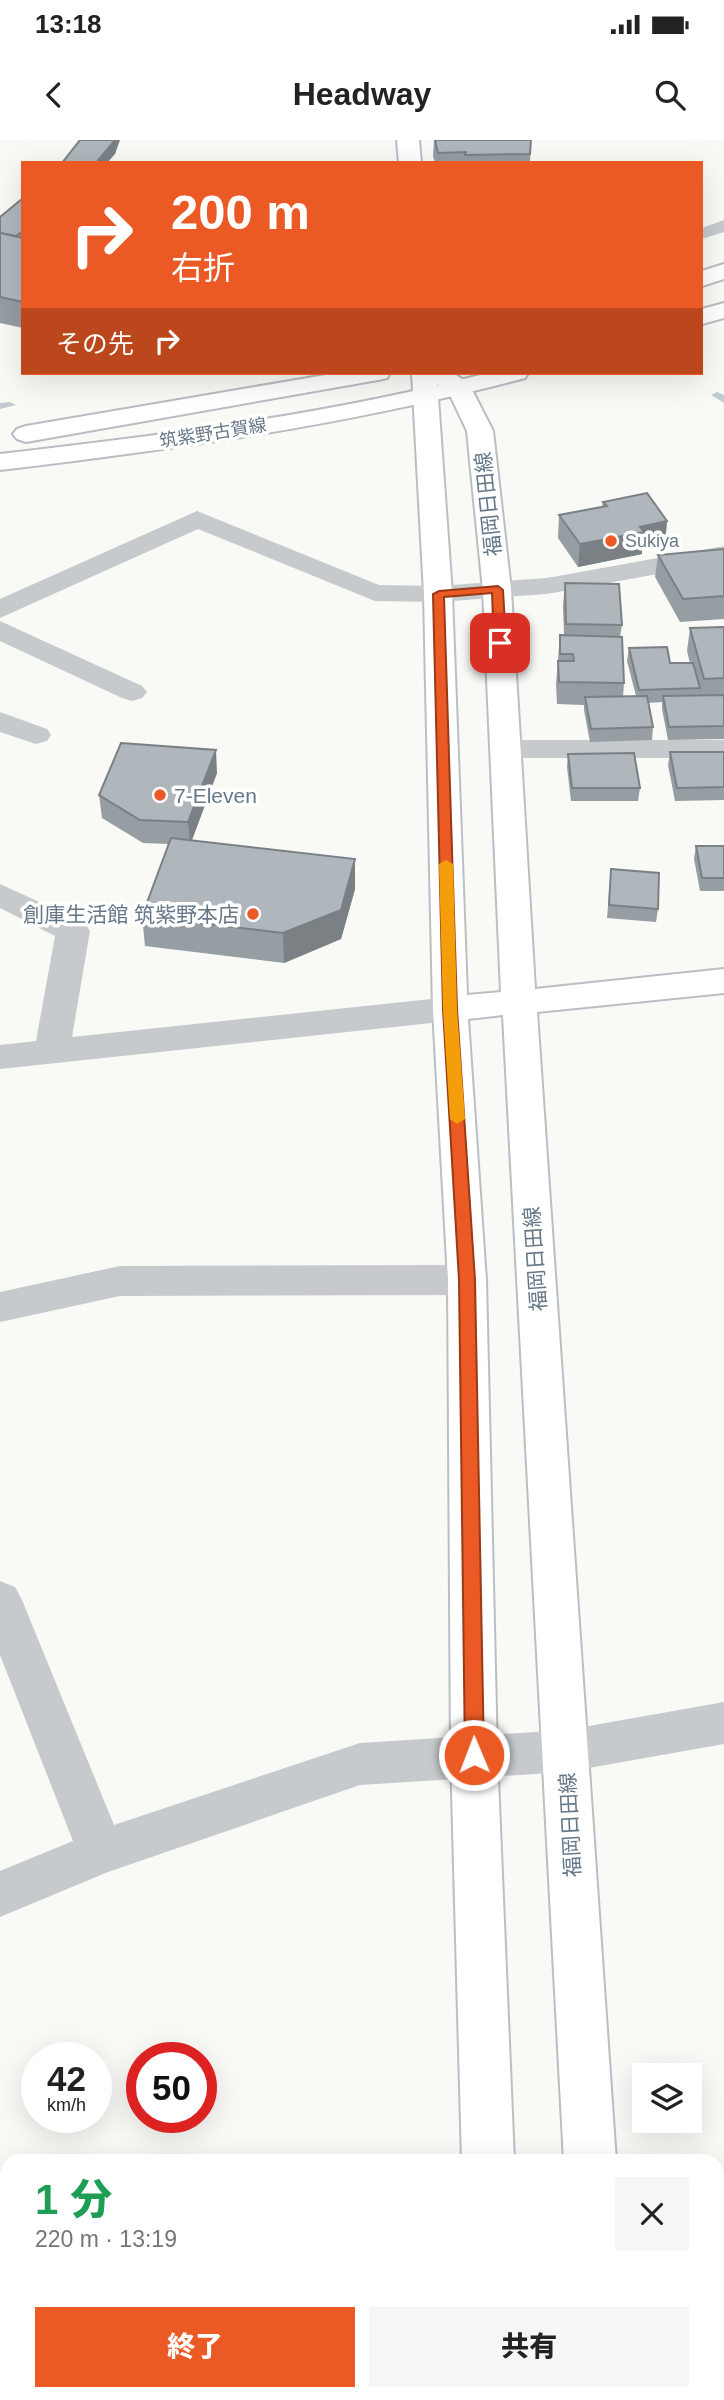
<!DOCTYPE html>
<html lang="ja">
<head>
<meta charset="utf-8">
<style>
	:root { --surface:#fff; --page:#f6f6f6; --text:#222; --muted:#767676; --accent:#eb5924 }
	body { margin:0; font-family:Helvetica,"Noto Sans JP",sans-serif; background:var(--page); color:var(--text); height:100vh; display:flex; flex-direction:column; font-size:26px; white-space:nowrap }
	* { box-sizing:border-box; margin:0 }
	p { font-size:23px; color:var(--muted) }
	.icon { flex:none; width:38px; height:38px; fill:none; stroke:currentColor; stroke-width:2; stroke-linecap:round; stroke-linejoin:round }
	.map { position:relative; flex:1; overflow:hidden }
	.panel { position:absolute; left:0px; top:2014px; width:724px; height:247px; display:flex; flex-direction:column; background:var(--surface); border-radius:21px 21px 0 0; box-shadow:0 7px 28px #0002 }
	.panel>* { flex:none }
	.hud { position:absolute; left:21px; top:21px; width:682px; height:214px; border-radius:0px; box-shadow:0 7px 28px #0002; background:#eb5924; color:#fff; overflow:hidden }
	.tools { position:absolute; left:632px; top:1923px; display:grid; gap:14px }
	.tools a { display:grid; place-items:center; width:70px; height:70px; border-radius:0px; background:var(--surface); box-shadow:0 7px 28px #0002; font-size:35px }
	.speed { position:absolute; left:21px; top:1902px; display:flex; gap:14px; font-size:35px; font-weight:700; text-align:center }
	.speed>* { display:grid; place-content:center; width:91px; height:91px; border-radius:50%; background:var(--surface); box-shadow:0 7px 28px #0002; line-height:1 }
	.speed small { font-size:18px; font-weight:400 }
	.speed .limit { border:10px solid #d22; background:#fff; color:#111 }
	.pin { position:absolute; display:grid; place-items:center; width:60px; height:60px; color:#fff; margin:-30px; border-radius:14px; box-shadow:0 4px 10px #0006 }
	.me { position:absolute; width:77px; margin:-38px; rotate:359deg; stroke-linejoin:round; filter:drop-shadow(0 0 5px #0008) }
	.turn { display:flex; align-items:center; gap:24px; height:147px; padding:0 35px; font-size:32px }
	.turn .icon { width:91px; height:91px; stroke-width:2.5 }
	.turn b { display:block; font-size:49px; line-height:60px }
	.then { display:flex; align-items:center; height:66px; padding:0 35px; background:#0003; gap:14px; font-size:26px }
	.round { display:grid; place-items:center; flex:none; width:74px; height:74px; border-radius:0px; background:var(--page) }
	.summary { display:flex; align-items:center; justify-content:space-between; height:119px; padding:0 35px }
	h1 { font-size:42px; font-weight:800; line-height:52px; color:#1e9e55 }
	.button { display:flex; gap:14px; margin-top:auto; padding:14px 35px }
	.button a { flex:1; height:80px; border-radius:0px; background:var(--accent); color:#fff; font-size:28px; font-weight:800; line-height:80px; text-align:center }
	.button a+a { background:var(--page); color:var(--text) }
	.status { display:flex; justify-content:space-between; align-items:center; height:49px; padding:0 35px; background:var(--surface); direction:ltr }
	.status svg { height:19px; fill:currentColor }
	header { display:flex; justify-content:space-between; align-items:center; height:91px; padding:0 35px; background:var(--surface); font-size:32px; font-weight:800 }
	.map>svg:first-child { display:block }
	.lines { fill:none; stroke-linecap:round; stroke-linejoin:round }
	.stream { fill:#c1cbd0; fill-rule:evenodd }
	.secondary-casing { stroke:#babfc4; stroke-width:4 }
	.primary-casing { stroke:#b9bdc1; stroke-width:4 }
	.lane { fill:#c6cacd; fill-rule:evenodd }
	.street { fill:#c6cacd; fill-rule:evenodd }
	.secondary { fill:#fff; fill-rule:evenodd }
	.primary { fill:#fff; fill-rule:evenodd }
	.wall { fill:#969da3 }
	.shaded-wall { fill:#7a8084 }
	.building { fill:#afb7bd; stroke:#7a8084; stroke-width:2 }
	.route { fill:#eb5924; stroke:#993a17; stroke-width:2 }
	.slow { fill:#f59e0b }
	.poi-dot { fill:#eb5924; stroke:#fff; stroke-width:2.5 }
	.labels { text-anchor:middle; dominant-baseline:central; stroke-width:7; stroke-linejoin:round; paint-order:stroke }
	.far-street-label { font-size:18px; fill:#667888; stroke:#fff }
	.far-poi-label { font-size:18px; fill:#667888; stroke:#fff; text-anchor:start }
	.street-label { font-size:21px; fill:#667888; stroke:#fff }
	.poi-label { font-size:21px; fill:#667888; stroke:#fff; text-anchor:start }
</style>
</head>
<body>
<div class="status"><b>13:18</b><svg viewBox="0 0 49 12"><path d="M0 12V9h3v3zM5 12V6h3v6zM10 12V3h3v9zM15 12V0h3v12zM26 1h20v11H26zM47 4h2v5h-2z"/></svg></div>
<header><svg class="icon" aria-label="back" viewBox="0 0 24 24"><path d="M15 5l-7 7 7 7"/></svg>Headway<svg class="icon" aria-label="search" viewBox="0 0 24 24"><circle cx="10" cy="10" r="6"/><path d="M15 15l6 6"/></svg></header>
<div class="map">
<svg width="724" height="2260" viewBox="0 0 724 2260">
	<rect width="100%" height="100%" fill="#f9f9f6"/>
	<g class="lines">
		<g class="stream">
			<polygon points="717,252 724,255 724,263 711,255"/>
			<polygon points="0,263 10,262 16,265 0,269"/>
		</g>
		<defs>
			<g id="secondary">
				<polygon points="397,0 419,0 421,23 399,23"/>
				<path d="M412,233H453L469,244L493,291L511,450L535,849L724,829V853L537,872L616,2021H564L503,875L468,879L486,1140L497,1615L514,2021H462L451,1615L448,1140L433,869L424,454ZM437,244L449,253L467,291L483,450L501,852L467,855L452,454Z"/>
				<rect x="468" y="2254" width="56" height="6"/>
				<polygon points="576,2254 632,2254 633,2260 577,2260"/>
			</g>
			<g id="primary">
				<polygon points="724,124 724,139 702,146 702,131"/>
				<polygon points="724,163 724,178 702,184 702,169"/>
				<polygon points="337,233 390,233 387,238 378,240 26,302 17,299 13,294 17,289 26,286"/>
				<path d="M488,233H528L525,238C352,284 177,309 0,330V314C164,295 328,275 488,233Z"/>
			</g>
		</defs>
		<use href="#secondary" class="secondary-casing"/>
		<use href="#primary" class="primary-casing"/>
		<polygon class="lane" points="724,80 724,92 702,99 702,88"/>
		<g class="street">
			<polygon points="197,371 379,445 438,446 547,438 724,406 724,422 547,454 438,462 375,461 198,389 0,478 0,459"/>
			<polygon points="0,481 142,546 147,552 142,558 132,561 122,558 0,501"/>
			<polygon points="0,572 47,589 51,595 47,601 36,604 0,592"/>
			<polygon points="506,600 724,600 724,618 506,618 495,616 491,609 495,602"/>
			<polygon points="0,744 85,783 90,791 72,897 450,857 462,861 467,869 462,877 450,881 0,929 0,905 36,901 55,796 0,768"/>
			<polygon points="467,1125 481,1129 486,1140 481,1151 467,1155 120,1156 0,1182 0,1152 120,1126"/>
			<polygon points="0,1441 15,1447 22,1460 114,1685 360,1603 566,1590 724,1562 724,1604 566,1632 360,1645 108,1732 0,1777 0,1731 73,1701 0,1515"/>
		</g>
		<use href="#secondary" class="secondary"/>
		<use href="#primary" class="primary"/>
	</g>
	<g class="wall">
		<polygon points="434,0 531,0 530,23 435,23 433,16"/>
		<polygon points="23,58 23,188 0,183 0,77"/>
		<polygon points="603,362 667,381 665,404 642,408 642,414 578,427 558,398 559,375 602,367"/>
		<polygon points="724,409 724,479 680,482 655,437 658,415"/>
		<polygon points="565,443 622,485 620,497 624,543 623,557 636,556 627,521 629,508 670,523 690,523 687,511 690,488 724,487 724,599 668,600 662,569 662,562 648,563 653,587 652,600 590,602 584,570 584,565 557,564 556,544 560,495 564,495 563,466"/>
		<polygon points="670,612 724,612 724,660 675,661 668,625"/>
		<polygon points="568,614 640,648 638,661 571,661 567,627"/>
		<polygon points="217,633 192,700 355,749 341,799 284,823 145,806 142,776 169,704 143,703 102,678 99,655"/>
		<polygon points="696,706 724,706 724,751 700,751 694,719"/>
		<polygon points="611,729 658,769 656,782 607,778"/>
	</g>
	<g class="shaded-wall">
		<polygon points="115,0 120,0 115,14 107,23 96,23"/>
		<polygon points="667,381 665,404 642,408 642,414 578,427 580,404 640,387"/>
		<polygon points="216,610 217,633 190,705 188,682"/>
		<polygon points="355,719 355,749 341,799 284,823 283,793"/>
	</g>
	<g class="building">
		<polygon points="80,0 115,0 96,23 62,23"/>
		<polygon points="435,0 531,0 530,14 465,15 466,12 438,13"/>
		<polygon points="23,58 23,91 16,96 0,93 0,77"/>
		<polygon points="0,93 23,98 23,162 0,157"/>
		<polygon points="647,353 667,381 640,387 644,392 580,404 559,375 607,366 603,362"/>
		<polygon points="724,409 724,456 683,459 658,415"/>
		<polygon points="565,443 619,444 622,485 566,484"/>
		<polygon points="724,487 724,538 704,539 690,488"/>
		<polygon points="560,495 622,497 624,543 559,542 558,521 574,521 573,514 560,514"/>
		<polygon points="667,507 670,523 693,523 700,548 639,550 629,508"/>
		<polygon points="724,555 724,586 669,587 663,556"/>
		<polygon points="647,556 653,587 591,589 585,557"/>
		<polygon points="121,603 216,610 188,682 140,680 99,655"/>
		<polygon points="670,612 724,612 724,647 677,648"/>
		<polygon points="634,613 640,648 572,648 568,614"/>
		<polygon points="171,698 355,719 341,770 283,793 142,776"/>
		<polygon points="696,706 724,706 724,738 702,738"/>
		<polygon points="611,729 659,733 658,769 609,765"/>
	</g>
	<polygon class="route" points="498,446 503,450 506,503 500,506 494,503 492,453 444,457 457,869 475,1140 484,1615 481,1621 474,1624 468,1621 465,1615 459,1140 443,869 433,454 439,451"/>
	<polygon class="slow" points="446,720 453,724 457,869 465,979 457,984 450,979 443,869 439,724"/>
	<g class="poi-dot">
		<circle cx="611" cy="401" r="7"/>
		<circle cx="160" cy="655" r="7"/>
		<circle cx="253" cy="774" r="7"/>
	</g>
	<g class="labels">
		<g class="far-street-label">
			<text transform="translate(213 293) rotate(-9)">筑紫野古賀線</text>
		</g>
		<g class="far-poi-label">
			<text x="625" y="401">Sukiya</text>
		</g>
		<g class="street-label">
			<text transform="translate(488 364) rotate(-96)">福岡日田線</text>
			<text transform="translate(535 1119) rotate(-94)">福岡日田線</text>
			<text transform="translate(570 1685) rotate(-93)">福岡日田線</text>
		</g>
		<g class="poi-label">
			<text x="174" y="655">7-Eleven</text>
			<text x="239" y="774" text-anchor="end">創庫生活館 筑紫野本店</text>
		</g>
	</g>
</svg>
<div class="tools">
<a><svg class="icon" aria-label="layers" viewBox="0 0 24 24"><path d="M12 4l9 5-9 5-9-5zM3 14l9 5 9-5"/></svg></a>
</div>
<div class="speed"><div>42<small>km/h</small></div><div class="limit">50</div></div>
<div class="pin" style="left:500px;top:503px;background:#d93025"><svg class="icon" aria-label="arrive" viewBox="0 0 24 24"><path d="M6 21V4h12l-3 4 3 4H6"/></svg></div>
<svg class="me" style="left:474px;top:1615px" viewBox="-20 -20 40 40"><circle r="17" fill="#eb5924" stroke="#fff" stroke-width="3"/><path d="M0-11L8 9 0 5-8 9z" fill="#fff"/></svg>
<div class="hud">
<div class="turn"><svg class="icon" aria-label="right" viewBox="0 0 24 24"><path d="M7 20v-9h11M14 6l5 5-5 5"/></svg><div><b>200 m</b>右折</div></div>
<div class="then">その先<svg class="icon" aria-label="right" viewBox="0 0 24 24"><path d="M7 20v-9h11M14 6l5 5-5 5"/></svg></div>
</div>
<section class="panel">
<div class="summary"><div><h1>1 分</h1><p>220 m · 13:19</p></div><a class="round"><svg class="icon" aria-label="close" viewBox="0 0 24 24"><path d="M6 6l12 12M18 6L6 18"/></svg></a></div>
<div class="button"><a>終了</a><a>共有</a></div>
</section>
</div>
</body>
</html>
